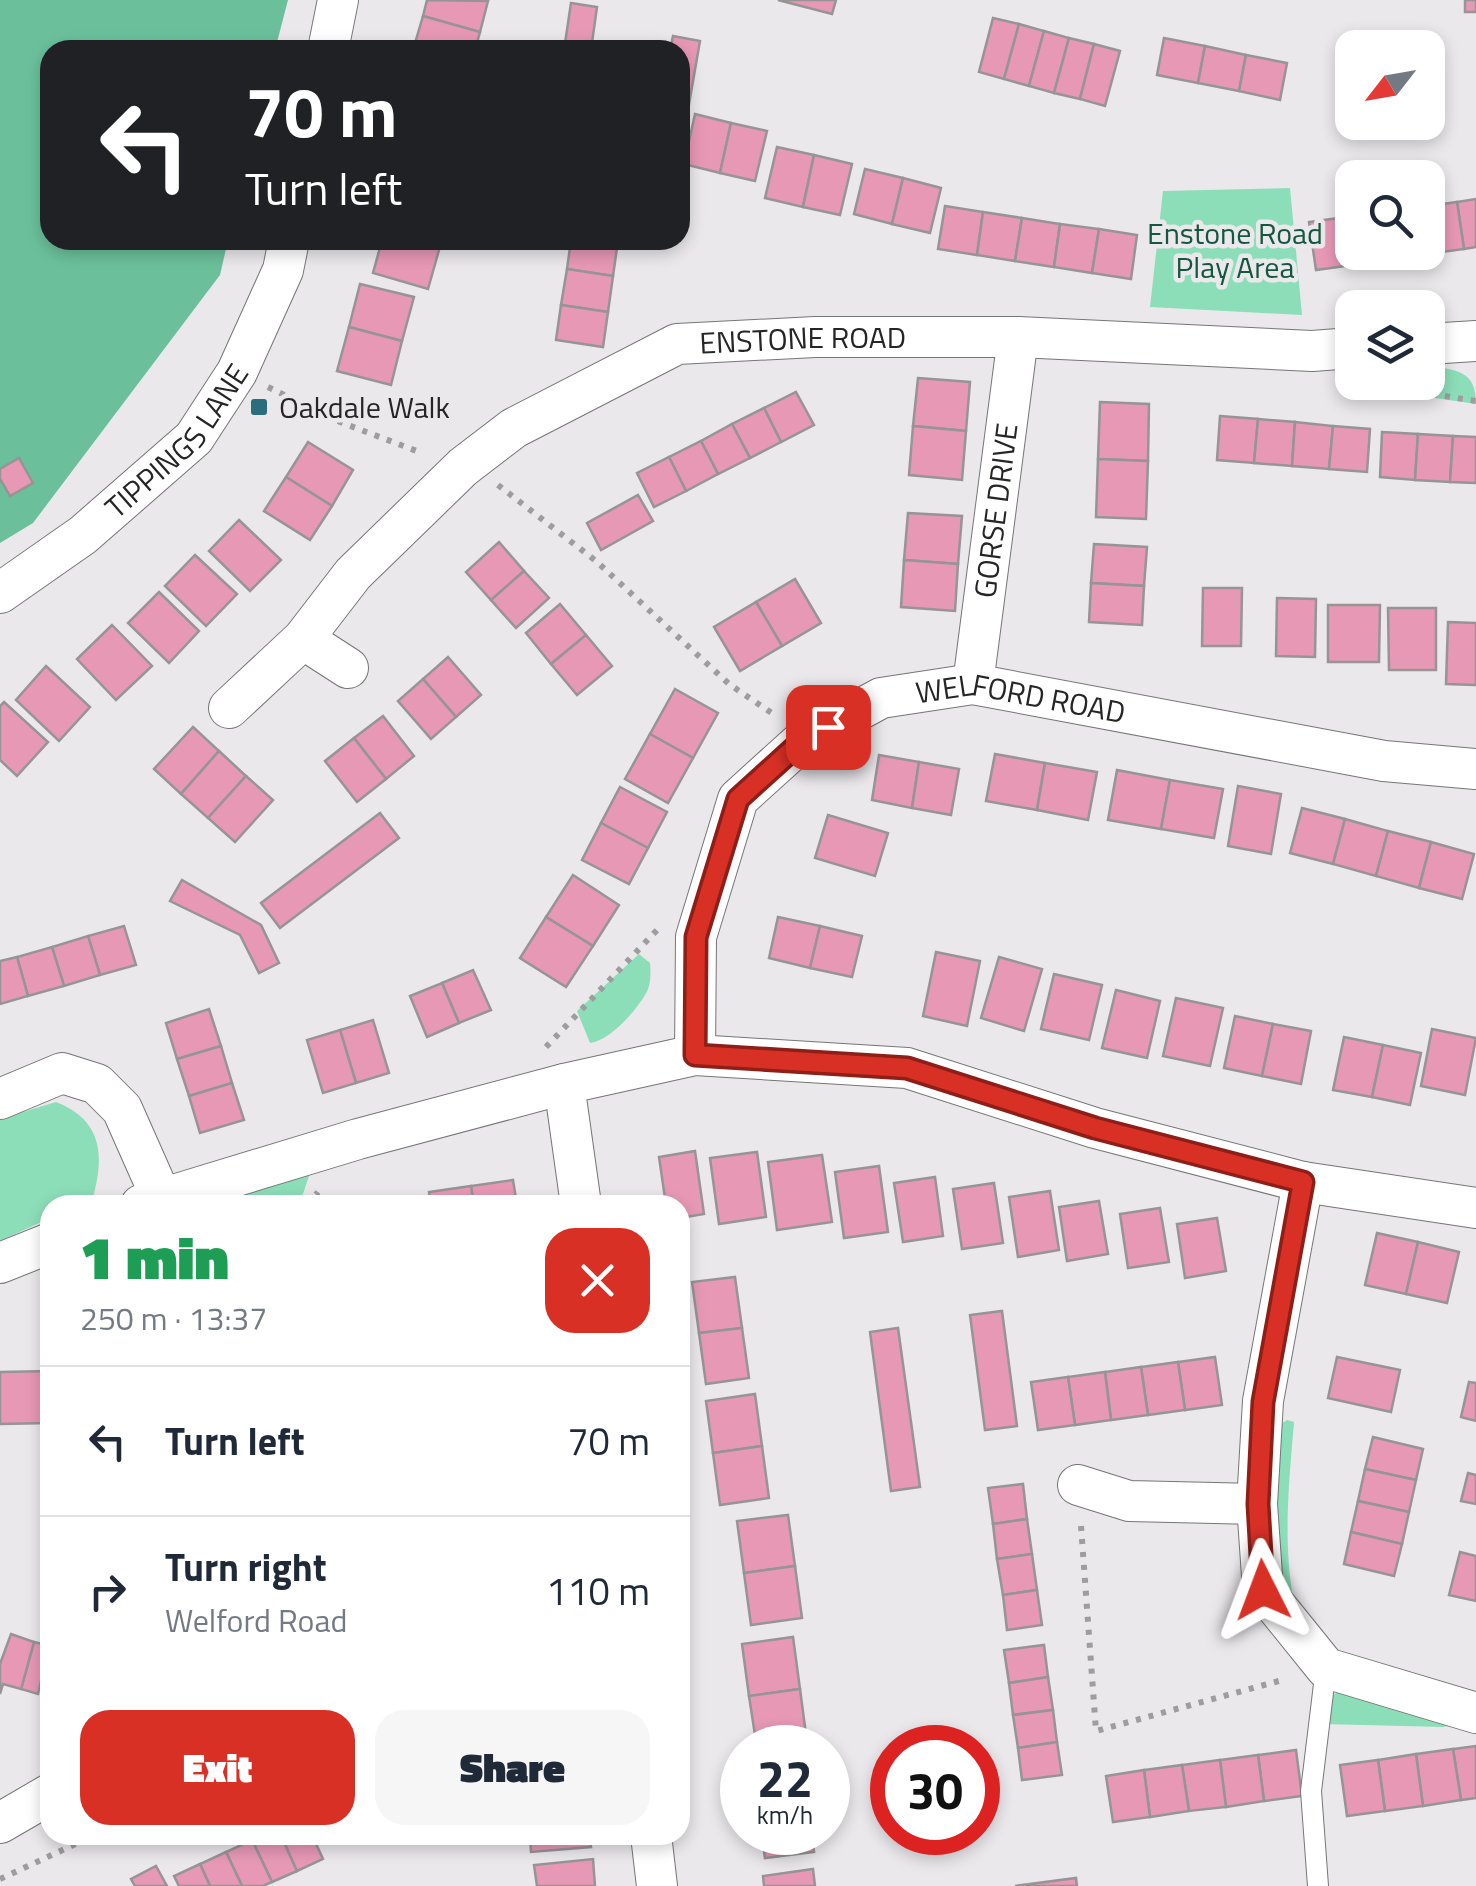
<!DOCTYPE html>
<html lang="en">
<head>
<meta charset="utf-8">
<style>
	:root { --surface:#fff; --page:#f6f6f7; --text:#1f2937; --muted:#747a83; --line:#e0e1e3; --accent:#d93025 }
	body { margin:0; font-family:"Titillium Web",sans-serif; background:var(--page); color:var(--text); height:100vh; display:flex; flex-direction:column; font-size:38px; white-space:nowrap }
	* { box-sizing:border-box; margin:0 }
	p { font-size:32px; color:var(--muted) }
	.icon { flex:none; width:55px; height:55px; fill:none; stroke:currentColor; stroke-width:2; stroke-linecap:round; stroke-linejoin:round }
	.map { position:relative; flex:1; overflow:hidden }
	.sheet { position:absolute; left:40px; top:1195px; width:650px; height:650px; display:flex; flex-direction:column; background:var(--surface); border-radius:30px; box-shadow:0 5px 15px #0003 }
	.sheet>* { flex:none }
	.guide { position:absolute; left:40px; top:40px; width:650px; height:210px; border-radius:30px; box-shadow:0 5px 15px #0003; background:#202124; color:#fff; overflow:hidden }
	.needle { width:65px; rotate:239deg }
	.buttons { position:absolute; left:1335px; top:30px; display:grid; gap:20px }
	.buttons a { display:grid; place-items:center; width:110px; height:110px; border-radius:20px; background:var(--surface); box-shadow:0 5px 15px #0003; font-size:50px }
	.speed { position:absolute; left:720px; top:1725px; display:flex; gap:20px; font-size:50px; font-weight:700; text-align:center }
	.speed>* { display:grid; place-content:center; width:130px; height:130px; border-radius:50%; background:var(--surface); box-shadow:0 5px 15px #0003; line-height:1 }
	.speed small { font-size:25px; font-weight:400 }
	.speed .limit { border:15px solid #d22; background:#fff; color:#111 }
	.pin { position:absolute; display:grid; place-items:center; width:85px; height:85px; color:#fff; margin:-42px; border-radius:20px; box-shadow:0 5px 15px #0006 }
	.me { position:absolute; width:110px; margin:-55px; rotate:357deg; stroke-linejoin:round; filter:drop-shadow(0 0 8px #0008) }
	.turn { display:flex; align-items:center; gap:35px; height:210px; padding:0 40px; font-size:45px }
	.turn .icon { width:130px; height:130px; stroke-width:2.5 }
	.turn b { display:block; font-size:70px; line-height:85px }
	.round { display:grid; place-items:center; flex:none; width:105px; height:105px; border-radius:30px; background:var(--page) }
	.summary { display:flex; align-items:center; justify-content:space-between; height:170px; padding:0 40px }
	h1 { font-size:60px; font-weight:800; line-height:75px; color:#1e9e55 }
	.button { display:flex; gap:20px; margin-top:auto; padding:20px 40px }
	.button a { flex:1; height:115px; border-radius:30px; background:var(--accent); color:#fff; font-size:40px; font-weight:800; line-height:115px; text-align:center }
	.button a+a { background:var(--page); color:var(--text) }
	ul { padding:0; list-style:none }
	li { display:flex; align-items:center; gap:30px; height:150px; padding:0 40px; border-top:2px solid var(--line) }
	li div { flex:1 }
	li b { display:block; font-size:38px }
	li em { font-style:normal }
	.map>svg:first-child { display:block }
	.green { fill:#8cdeb9 }
	.forest { fill:#6bc09b }
	.building { fill:#e798b5; stroke:#979495; stroke-width:2.5 }
	.lines { fill:none; stroke-linecap:round; stroke-linejoin:round }
	.service-casing { stroke:#767577; stroke-width:22 }
	.minor-casing { stroke:#767577; stroke-width:42 }
	.path { stroke:#9d9c9e; stroke-width:6; stroke-dasharray:5 8; stroke-linecap:butt }
	.service { stroke:#fff; stroke-width:20 }
	.minor { stroke:#fff; stroke-width:40 }
	.route-casing { stroke:#8d1f18; stroke-width:25 }
	.route { stroke:#d93025; stroke-width:18 }
	.poi-dot { fill:#2a6e7e; stroke:#eae8eb; stroke-width:4 }
	.labels { text-anchor:middle; dominant-baseline:central; stroke-width:9; stroke-linejoin:round; paint-order:stroke }
	.park-label { font-size:30px; fill:#13573e; stroke:#eae8eb }
	.street-label { font-size:30px; fill:#252526; stroke:#eae8eb }
	.poi-label { font-size:30px; fill:#252526; stroke:#eae8eb; text-anchor:start }
</style>
</head>
<body>
<div class="map">
<svg width="1476" height="1886" viewBox="0 0 1476 1886">
	<rect width="100%" height="100%" fill="#eae8eb"/>
	<g class="green">
		<polygon points="1290,188 1302,315 1150,307 1163,191"/>
		<path d="M1433,366C1461,371 1476,373 1476,404L1435,398Z"/>
		<path d="M639,954L650,963C651,974 651,986 645,995C635,1012 609,1041 590,1043L577,1011Z"/>
		<path d="M56,1102C102,1120 105,1155 93,1198L77,1205H50V1218L0,1241V1119Z"/>
		<polygon points="311,1170 303,1194 294,1205 238,1205 234,1194"/>
		<path d="M1287,1420L1294,1422C1289,1483 1282,1546 1295,1607L1281,1587L1273,1429Z"/>
		<polygon points="1343,1688 1476,1721 1443,1727 1322,1724 1325,1701"/>
	</g>
	<polygon class="forest" points="0,0 288,0 275,50 50,50 50,240 228,240 220,275 33,523 0,543"/>
	<g class="building">
		<polygon points="427,0 488,1 480,32 423,16"/>
		<polygon points="778,0 836,0 832,14"/>
		<rect x="1465" y="0" width="11" height="12"/>
		<polygon points="571,3 597,7 591,50 564,50"/>
		<polygon points="423,16 480,32 475,50 413,50"/>
		<polygon points="993,18 1019,24 1004,79 979,72"/>
		<polygon points="1019,24 1044,31 1029,86 1004,79"/>
		<polygon points="1044,31 1069,38 1054,93 1029,86"/>
		<polygon points="673,36 700,41 681,150 680,50 670,50"/>
		<polygon points="1069,38 1094,44 1080,99 1054,93"/>
		<polygon points="1164,38 1205,46 1198,83 1157,75"/>
		<polygon points="1094,44 1120,51 1105,106 1080,99"/>
		<polygon points="1205,46 1246,55 1239,91 1198,83"/>
		<polygon points="1246,55 1287,63 1280,100 1239,91"/>
		<polygon points="695,114 731,123 720,173 684,164"/>
		<polygon points="731,123 767,131 755,181 720,173"/>
		<polygon points="777,147 814,155 803,207 765,198"/>
		<polygon points="814,155 852,164 840,215 803,207"/>
		<polygon points="865,169 903,178 892,224 854,214"/>
		<polygon points="903,178 941,188 930,233 892,224"/>
		<polygon points="1476,199 1476,247 1464,249 1457,202"/>
		<polygon points="1457,202 1464,249 1427,254 1428,206"/>
		<polygon points="945,206 983,212 977,255 938,249"/>
		<polygon points="983,212 1022,218 1015,261 977,255"/>
		<polygon points="1352,216 1352,252 1389,252 1390,259 1353,265 1346,217"/>
		<polygon points="1346,217 1353,265 1316,270 1309,222"/>
		<polygon points="1022,218 1060,224 1054,267 1015,261"/>
		<polygon points="1060,224 1099,229 1092,273 1054,267"/>
		<polygon points="1099,229 1137,235 1131,279 1092,273"/>
		<polygon points="382,240 430,240 441,243 428,289 373,273"/>
		<polygon points="571,240 618,241 613,276 567,269"/>
		<polygon points="1389,252 1427,252 1427,254 1390,259"/>
		<polygon points="567,269 613,276 608,312 561,305"/>
		<polygon points="360,284 414,297 402,341 349,327"/>
		<polygon points="561,305 608,312 603,347 556,340"/>
		<polygon points="349,327 402,341 391,385 337,371"/>
		<polygon points="918,378 970,382 966,431 913,426"/>
		<polygon points="796,392 814,425 781,442 764,408"/>
		<polygon points="1100,402 1149,404 1148,461 1098,459"/>
		<polygon points="764,408 781,442 750,458 732,424"/>
		<polygon points="1220,416 1258,419 1254,463 1217,460"/>
		<polygon points="1258,419 1295,422 1292,466 1254,463"/>
		<polygon points="1295,422 1333,426 1329,469 1292,466"/>
		<polygon points="732,424 750,458 718,474 701,441"/>
		<polygon points="913,426 966,431 962,480 909,475"/>
		<polygon points="1333,426 1370,429 1367,472 1329,469"/>
		<polygon points="1382,432 1418,434 1415,480 1380,477"/>
		<polygon points="1418,434 1453,436 1450,482 1415,480"/>
		<polygon points="1453,436 1476,437 1476,483 1450,482"/>
		<polygon points="701,441 718,474 686,491 669,457"/>
		<polygon points="308,442 353,470 332,506 286,477"/>
		<polygon points="669,457 686,491 654,507 637,473"/>
		<polygon points="19,458 33,483 10,496 0,479 0,469"/>
		<polygon points="1098,459 1148,461 1146,519 1096,517"/>
		<polygon points="286,477 332,506 310,540 264,511"/>
		<polygon points="638,495 653,521 601,550 587,523"/>
		<polygon points="908,513 962,516 958,564 904,560"/>
		<polygon points="239,520 281,560 250,591 209,551"/>
		<polygon points="499,542 524,571 491,600 466,572"/>
		<polygon points="1094,544 1147,547 1144,586 1091,583"/>
		<polygon points="195,555 237,594 206,626 165,586"/>
		<polygon points="904,560 958,564 955,611 901,607"/>
		<polygon points="524,571 549,598 516,628 491,600"/>
		<polygon points="795,579 821,623 782,646 756,602"/>
		<polygon points="1091,583 1144,586 1142,625 1089,622"/>
		<polygon points="1203,588 1242,588 1241,646 1202,646"/>
		<polygon points="159,592 199,631 169,663 128,623"/>
		<polygon points="1277,598 1316,599 1315,657 1276,656"/>
		<polygon points="756,602 782,646 740,671 714,627"/>
		<polygon points="560,604 586,635 551,664 526,633"/>
		<polygon points="1328,605 1380,605 1379,662 1328,662"/>
		<polygon points="1388,608 1436,608 1436,670 1389,670"/>
		<polygon points="1448,622 1476,623 1476,685 1446,684"/>
		<polygon points="112,625 152,666 116,700 77,659"/>
		<polygon points="586,635 612,666 577,695 551,664"/>
		<polygon points="448,657 481,695 456,717 423,679"/>
		<polygon points="46,666 90,707 59,741 16,700"/>
		<polygon points="423,679 456,717 431,739 398,701"/>
		<polygon points="675,689 718,713 693,758 650,734"/>
		<polygon points="4,702 48,742 17,776 0,760 0,706"/>
		<polygon points="383,716 414,756 386,779 354,738"/>
		<polygon points="193,727 219,751 181,794 154,769"/>
		<polygon points="650,734 693,758 668,803 625,779"/>
		<polygon points="354,738 386,779 357,802 325,761"/>
		<polygon points="219,751 246,776 208,818 181,794"/>
		<polygon points="995,754 1045,763 1037,810 986,801"/>
		<polygon points="879,755 919,762 912,808 872,800"/>
		<polygon points="919,762 959,769 951,815 912,808"/>
		<polygon points="1045,763 1097,772 1088,820 1037,810"/>
		<polygon points="1117,770 1170,780 1161,829 1108,820"/>
		<polygon points="246,776 273,800 235,842 208,818"/>
		<polygon points="1170,780 1223,789 1214,838 1161,829"/>
		<polygon points="1238,786 1281,794 1271,854 1228,846"/>
		<polygon points="620,787 667,812 648,848 601,823"/>
		<polygon points="1302,808 1345,819 1333,864 1290,853"/>
		<polygon points="380,813 399,838 280,928 261,903"/>
		<polygon points="828,815 888,833 875,876 815,858"/>
		<polygon points="1345,819 1388,831 1376,876 1333,864"/>
		<polygon points="601,823 648,848 629,884 582,860"/>
		<polygon points="1388,831 1431,842 1419,888 1376,876"/>
		<polygon points="1431,842 1474,854 1462,899 1419,888"/>
		<polygon points="573,875 619,905 593,946 546,917"/>
		<polygon points="182,880 261,925 279,963 259,973 240,935 170,901"/>
		<polygon points="546,917 593,946 566,987 520,958"/>
		<polygon points="778,917 820,926 810,968 769,958"/>
		<polygon points="124,926 136,965 100,975 88,936"/>
		<polygon points="820,926 862,936 852,977 810,968"/>
		<polygon points="88,936 100,975 64,986 52,947"/>
		<polygon points="52,947 64,986 28,996 17,957"/>
		<polygon points="936,952 980,961 967,1026 923,1016"/>
		<polygon points="17,957 28,996 0,1004 0,961"/>
		<polygon points="999,957 1042,969 1024,1031 981,1018"/>
		<polygon points="473,970 491,1010 459,1023 442,983"/>
		<polygon points="1054,974 1102,985 1089,1040 1041,1029"/>
		<polygon points="442,983 459,1023 427,1037 410,996"/>
		<polygon points="1116,990 1160,1001 1147,1058 1102,1048"/>
		<polygon points="1176,998 1223,1008 1210,1066 1163,1056"/>
		<polygon points="209,1009 221,1046 177,1059 166,1023"/>
		<polygon points="1235,1016 1273,1024 1262,1076 1224,1068"/>
		<polygon points="373,1020 389,1073 356,1083 340,1030"/>
		<polygon points="1273,1024 1311,1031 1301,1084 1262,1076"/>
		<polygon points="1432,1029 1476,1038 1465,1095 1421,1086"/>
		<polygon points="340,1030 356,1083 323,1093 307,1040"/>
		<polygon points="1344,1037 1383,1045 1372,1097 1333,1090"/>
		<polygon points="1383,1045 1421,1053 1410,1105 1372,1097"/>
		<polygon points="221,1046 232,1083 189,1096 177,1059"/>
		<polygon points="232,1083 244,1120 200,1133 189,1096"/>
		<polygon points="695,1151 704,1214 680,1218 680,1205 666,1205 659,1157"/>
		<polygon points="757,1152 766,1217 719,1224 710,1158"/>
		<polygon points="822,1155 832,1222 777,1230 768,1162"/>
		<polygon points="879,1166 888,1232 844,1238 835,1172"/>
		<polygon points="935,1177 943,1236 903,1242 894,1183"/>
		<polygon points="513,1180 517,1205 474,1205 471,1186"/>
		<polygon points="994,1183 1003,1243 962,1249 953,1189"/>
		<polygon points="471,1186 474,1205 431,1205 429,1192"/>
		<polygon points="1050,1191 1059,1250 1018,1257 1009,1197"/>
		<polygon points="1099,1201 1108,1254 1067,1261 1059,1207"/>
		<polygon points="1160,1208 1169,1262 1128,1268 1120,1214"/>
		<polygon points="1217,1218 1226,1271 1185,1278 1177,1224"/>
		<polygon points="1377,1233 1418,1242 1406,1294 1365,1285"/>
		<polygon points="1418,1242 1459,1252 1447,1303 1406,1294"/>
		<polygon points="735,1277 742,1328 699,1333 692,1282"/>
		<polygon points="1002,1311 1017,1426 985,1430 970,1315"/>
		<polygon points="742,1328 749,1378 706,1384 699,1333"/>
		<polygon points="898,1328 920,1487 891,1491 870,1332"/>
		<polygon points="1215,1357 1222,1405 1185,1410 1178,1362"/>
		<polygon points="1337,1357 1400,1370 1391,1412 1328,1398"/>
		<polygon points="1178,1362 1185,1410 1148,1415 1141,1367"/>
		<polygon points="1141,1367 1148,1415 1111,1420 1105,1372"/>
		<polygon points="50,1371 50,1423 0,1424 0,1372"/>
		<polygon points="1105,1372 1111,1420 1075,1425 1068,1377"/>
		<polygon points="1068,1377 1075,1425 1038,1430 1031,1382"/>
		<polygon points="1469,1382 1476,1383 1476,1421 1461,1417"/>
		<polygon points="755,1394 762,1446 713,1453 706,1401"/>
		<polygon points="1373,1437 1423,1449 1416,1480 1365,1469"/>
		<polygon points="762,1446 769,1498 720,1505 713,1453"/>
		<polygon points="1365,1469 1416,1480 1409,1512 1358,1501"/>
		<polygon points="1468,1473 1476,1475 1476,1504 1461,1501"/>
		<polygon points="1023,1484 1027,1519 993,1524 988,1488"/>
		<polygon points="1358,1501 1409,1512 1402,1544 1351,1532"/>
		<polygon points="788,1515 795,1566 744,1573 737,1521"/>
		<polygon points="1027,1519 1032,1554 997,1559 993,1524"/>
		<polygon points="1351,1532 1402,1544 1394,1576 1344,1564"/>
		<polygon points="1460,1552 1476,1556 1476,1601 1449,1595"/>
		<polygon points="1032,1554 1037,1590 1003,1595 997,1559"/>
		<polygon points="795,1566 802,1618 751,1625 744,1573"/>
		<polygon points="1037,1590 1042,1625 1007,1630 1003,1595"/>
		<polygon points="50,1633 50,1665 45,1664 38,1694 21,1689 34,1642 47,1645"/>
		<polygon points="11,1634 34,1642 21,1689 3,1684 0,1694 0,1664"/>
		<polygon points="793,1637 800,1689 749,1696 742,1644"/>
		<polygon points="1044,1645 1048,1677 1009,1683 1004,1650"/>
		<polygon points="1048,1677 1053,1710 1013,1715 1009,1683"/>
		<polygon points="800,1689 807,1742 757,1748 749,1696"/>
		<polygon points="1053,1710 1057,1742 1018,1748 1013,1715"/>
		<polygon points="1057,1742 1062,1775 1022,1780 1018,1748"/>
		<polygon points="1476,1746 1476,1798 1461,1800 1453,1749"/>
		<polygon points="1453,1749 1461,1800 1423,1806 1416,1754"/>
		<polygon points="1296,1750 1302,1796 1264,1801 1258,1755"/>
		<polygon points="1416,1754 1423,1806 1385,1811 1378,1760"/>
		<polygon points="1258,1755 1264,1801 1226,1807 1220,1760"/>
		<polygon points="1220,1760 1226,1807 1189,1811 1182,1765"/>
		<polygon points="1378,1760 1385,1811 1347,1816 1340,1765"/>
		<polygon points="1182,1765 1189,1811 1150,1817 1144,1770"/>
		<polygon points="1144,1770 1150,1817 1113,1822 1106,1776"/>
		<polygon points="761,1832 812,1832 814,1852 765,1858"/>
		<polygon points="264,1835 281,1835 297,1871 272,1882 252,1840"/>
		<polygon points="281,1835 312,1835 323,1859 297,1871"/>
		<polygon points="530,1835 589,1835 591,1847 531,1852"/>
		<polygon points="252,1840 272,1882 263,1886 242,1886 226,1852"/>
		<polygon points="226,1852 242,1886 210,1886 200,1864"/>
		<polygon points="593,1859 595,1886 537,1886 534,1865"/>
		<polygon points="200,1864 210,1886 179,1886 174,1876"/>
		<polygon points="156,1866 167,1886 135,1886 131,1879"/>
		<polygon points="813,1869 815,1886 764,1886 763,1876"/>
		<polygon points="1076,1878 1077,1886 1015,1886"/>
	</g>
	<g class="lines">
		<defs>
			<polyline id="service" points="1318,1886 1311,1791 1326,1668"/>
			<g id="minor">
				<polyline points="328,50 338,0"/>
				<polyline points="1428,344 1476,341"/>
				<path id="s1" d="M0,593L83,535L194,438L237,372L283,270L289,240"/>
				<polyline points="303,639 348,668"/>
				<path id="s2" d="M973,684L1018,337"/>
				<path id="s3" d="M229,708L303,639L353,574L463,467L514,428L677,344L815,337H1018L1312,351L1352,348"/>
				<path id="s4" d="M695,1055L696,937L738,799L802,741L881,698L973,684L1384,761L1476,769"/>
				<polyline points="564,1084 581,1205"/>
				<polyline points="0,1099 62,1073 97,1084 122,1109 161,1197"/>
				<polyline points="1303,1182 1263,1401 1257,1504 1263,1590 1326,1668 1476,1713"/>
				<polyline points="141,1205 358,1139 564,1084 695,1055 907,1068 1095,1128 1303,1182 1476,1208"/>
				<polyline points="0,1263 50,1243"/>
				<polyline points="1078,1485 1129,1501 1257,1504"/>
				<polyline points="0,1823 50,1794"/>
				<polyline points="651,1835 657,1886"/>
			</g>
		</defs>
		<use href="#service" class="service-casing"/>
		<use href="#minor" class="minor-casing"/>
		<g class="path">
			<polyline points="1382,382 1394,388 1476,401"/>
			<polyline points="268,387 340,422 422,453"/>
			<polyline points="498,485 596,561 729,684 776,716"/>
			<polyline points="546,1047 658,929"/>
			<polyline points="308,1205 318,1192"/>
			<polyline points="1081,1526 1096,1731 1286,1679"/>
			<polyline points="0,1879 95,1835"/>
		</g>
		<use href="#service" class="service"/>
		<use href="#minor" class="minor"/>
	</g>
	<g class="lines">
		<defs>
			<polyline id="route" points="828,727 802,741 738,799 696,937 695,1055 907,1068 1095,1128 1303,1182 1263,1402 1258,1504 1263,1590"/>
		</defs>
		<use href="#route" class="route-casing"/>
		<use href="#route" class="route"/>
	</g>
	<rect class="poi-dot" x="249" y="397" width="20" height="20" rx="5"/>
	<g class="labels">
		<g class="park-label">
			<text x="1235" y="233">Enstone Road<tspan x="1235" dy="34">Play Area</tspan></text>
		</g>
		<g class="street-label">
			<text stroke="none"><textPath href="#s3" startOffset="710">ENSTONE ROAD</textPath></text>
			<text stroke="none"><textPath href="#s1" startOffset="235">TIPPINGS LANE</textPath></text>
			<text stroke="none"><textPath href="#s2" startOffset="175">GORSE DRIVE</textPath></text>
			<text stroke="none"><textPath href="#s4" startOffset="580">WELFORD ROAD</textPath></text>
		</g>
		<g class="poi-label">
			<text x="279" y="407">Oakdale Walk</text>
		</g>
	</g>
</svg>
<div class="buttons">
<a><svg class="needle" viewBox="-14 -14 28 28"><path d="M0-13l5 13h-10z" fill="#e53935"/><path d="M0 13l5-13h-10z" fill="#747a83"/></svg></a>
<a><svg class="icon" aria-label="search" viewBox="0 0 24 24"><circle cx="10" cy="10" r="6"/><path d="M15 15l6 6"/></svg></a>
<a><svg class="icon" aria-label="layers" viewBox="0 0 24 24"><path d="M12 4l9 5-9 5-9-5zM3 14l9 5 9-5"/></svg></a>
</div>
<div class="speed"><div>22<small>km/h</small></div><div class="limit">30</div></div>
<div class="pin" style="left:828px;top:727px;background:#d93025"><svg class="icon" aria-label="arrive" viewBox="0 0 24 24"><path d="M6 21V4h12l-3 4 3 4H6"/></svg></div>
<svg class="me" style="left:1263px;top:1590px" viewBox="-20 -20 40 40"><path d="M0-17L14 15 0 8-14 15z" fill="#d93025" stroke="#fff" stroke-width="4"/></svg>
<div class="guide">
<div class="turn"><svg class="icon" aria-label="left" viewBox="0 0 24 24"><path d="M17 20v-9H6M10 6l-5 5 5 5"/></svg><div><b>70 m</b>Turn left</div></div>
</div>
<section class="sheet">
<div class="summary"><div><h1>1 min</h1><p>250 m · 13:37</p></div><a class="round" style="background:#d93025;color:#fff"><svg class="icon" aria-label="close" viewBox="0 0 24 24"><path d="M6 6l12 12M18 6L6 18"/></svg></a></div>
<ul>
<li><svg class="icon" aria-label="left" viewBox="0 0 24 24"><path d="M17 20v-9H6M10 6l-5 5 5 5"/></svg><div><b>Turn left</b></div><em>70 m</em></li>
<li><svg class="icon" aria-label="right" viewBox="0 0 24 24"><path d="M7 20v-9h11M14 6l5 5-5 5"/></svg><div><b>Turn right</b><p>Welford Road</p></div><em>110 m</em></li>
</ul>
<div class="button"><a>Exit</a><a>Share</a></div>
</section>
</div>
</body>
</html>
